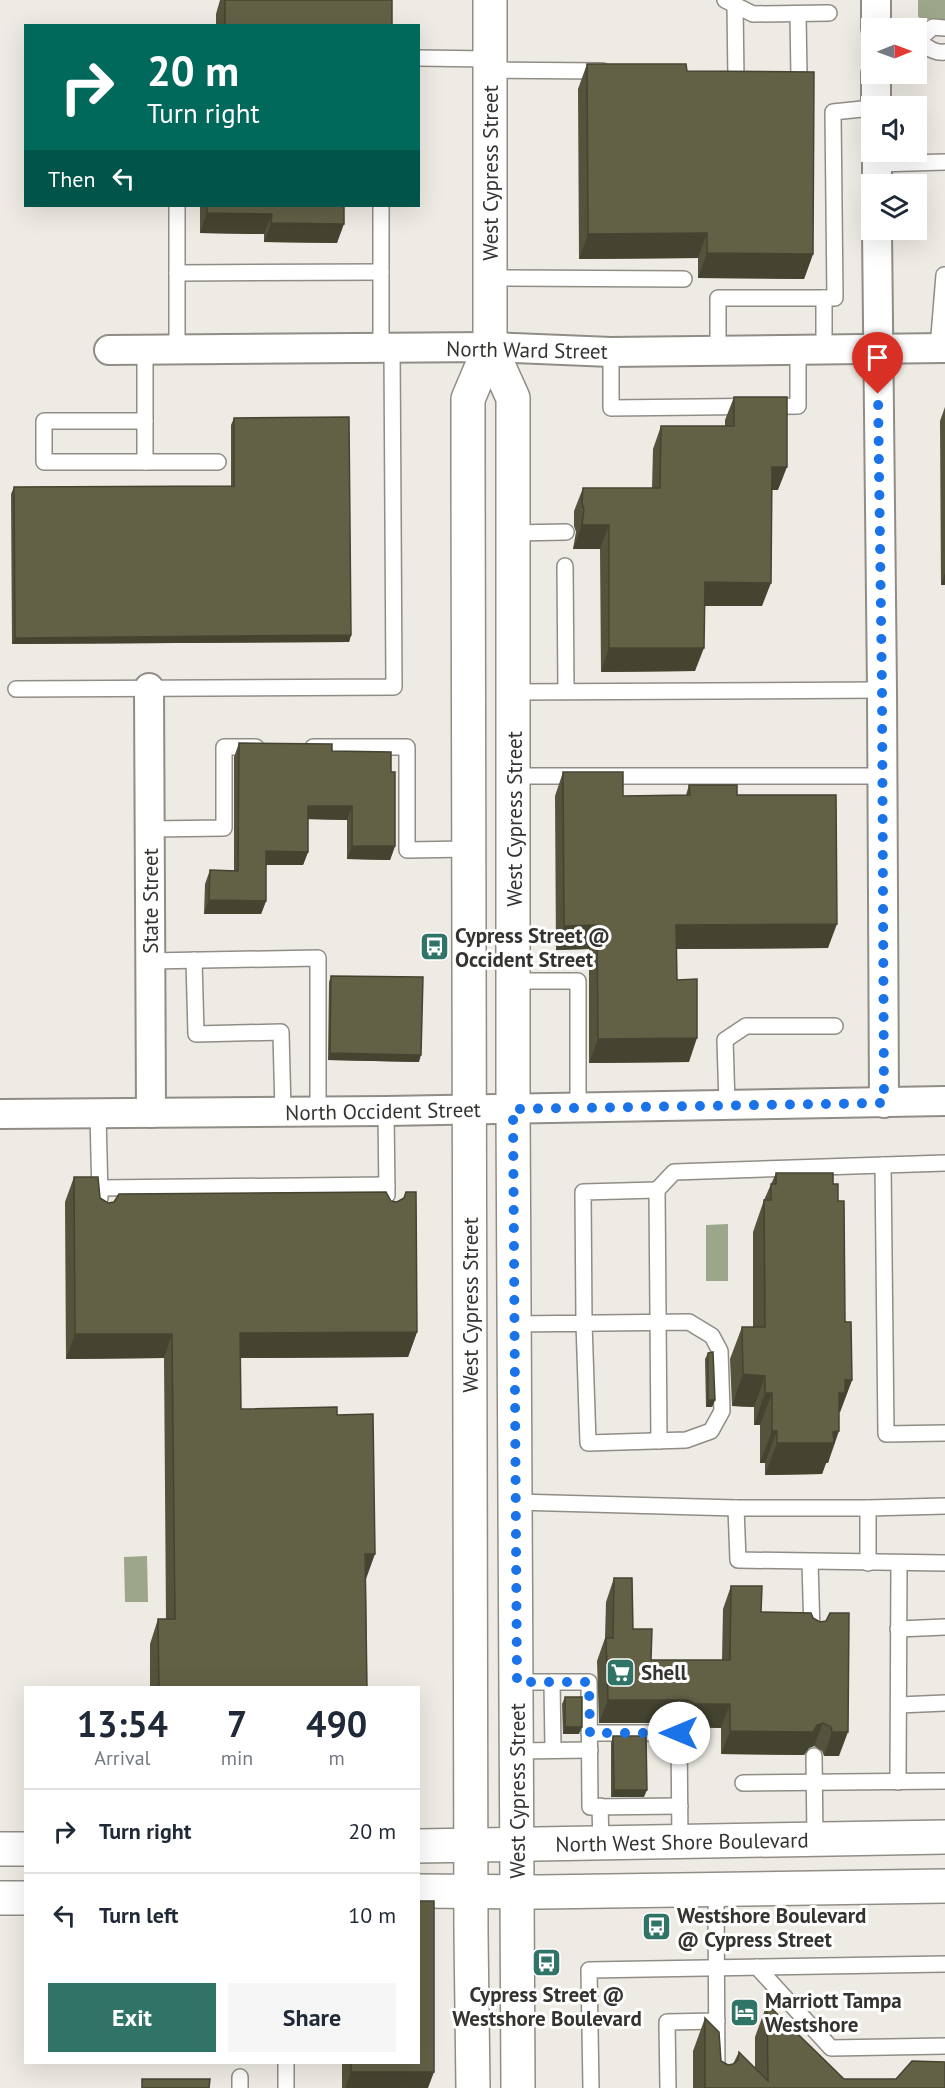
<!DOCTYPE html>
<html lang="en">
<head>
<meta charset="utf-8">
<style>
	:root { --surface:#fff; --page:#f6f6f7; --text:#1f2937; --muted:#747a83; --line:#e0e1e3; --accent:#307467 }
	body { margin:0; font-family:"PT Sans",sans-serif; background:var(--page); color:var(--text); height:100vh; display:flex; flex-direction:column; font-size:22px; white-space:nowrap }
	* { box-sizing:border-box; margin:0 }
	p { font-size:20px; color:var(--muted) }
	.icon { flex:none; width:33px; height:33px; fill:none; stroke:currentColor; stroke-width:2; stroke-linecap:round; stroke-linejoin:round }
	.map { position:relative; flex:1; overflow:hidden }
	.side { position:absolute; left:24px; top:1686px; width:396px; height:378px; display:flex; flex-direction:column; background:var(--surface); border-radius:0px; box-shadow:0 6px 24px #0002 }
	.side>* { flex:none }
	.guide { position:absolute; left:24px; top:24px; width:396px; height:183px; border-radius:0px; box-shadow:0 6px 24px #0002; background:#00695c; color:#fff; overflow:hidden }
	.needle { width:39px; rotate:89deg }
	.tools { position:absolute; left:861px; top:18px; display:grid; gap:12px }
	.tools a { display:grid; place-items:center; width:66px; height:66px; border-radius:0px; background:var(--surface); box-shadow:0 6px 24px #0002; font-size:30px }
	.pin { position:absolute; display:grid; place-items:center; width:51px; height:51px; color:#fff; margin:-62px -26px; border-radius:50% 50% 50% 0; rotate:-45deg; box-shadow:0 0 6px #0007 }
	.pin .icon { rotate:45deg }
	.me { position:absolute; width:66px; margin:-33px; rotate:270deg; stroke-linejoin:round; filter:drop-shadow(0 0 4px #0008) }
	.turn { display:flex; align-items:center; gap:21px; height:126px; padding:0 24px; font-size:27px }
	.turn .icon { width:78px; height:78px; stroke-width:2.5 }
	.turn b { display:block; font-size:42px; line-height:51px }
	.then { display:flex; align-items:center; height:57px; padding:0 24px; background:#0003; gap:12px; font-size:22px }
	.eta { display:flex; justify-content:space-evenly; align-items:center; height:102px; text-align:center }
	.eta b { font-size:36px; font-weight:700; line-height:42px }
	.primary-button { display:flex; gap:12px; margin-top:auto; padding:12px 24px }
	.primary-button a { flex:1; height:69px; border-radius:0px; background:var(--accent); color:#fff; font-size:24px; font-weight:700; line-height:69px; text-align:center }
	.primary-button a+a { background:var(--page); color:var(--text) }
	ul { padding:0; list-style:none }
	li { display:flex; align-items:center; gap:18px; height:84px; padding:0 24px; border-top:2px solid var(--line) }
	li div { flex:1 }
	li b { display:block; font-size:22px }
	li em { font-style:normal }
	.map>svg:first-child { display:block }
	.water { fill:#9ba68a }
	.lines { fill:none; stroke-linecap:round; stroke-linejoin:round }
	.service-casing { stroke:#908d87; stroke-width:18 }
	.minor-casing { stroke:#908d87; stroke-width:32 }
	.tertiary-casing { stroke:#908d87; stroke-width:36 }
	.secondary-casing { stroke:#908d87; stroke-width:36 }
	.service { stroke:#fff; stroke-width:15 }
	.minor { stroke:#fff; stroke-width:28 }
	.tertiary { stroke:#fff; stroke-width:33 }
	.secondary { stroke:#fff; stroke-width:33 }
	.wall { fill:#54533c }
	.shaded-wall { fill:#454431 }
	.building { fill:#626146; stroke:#454431; stroke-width:1.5 }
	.route { stroke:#1a73e8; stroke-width:10; stroke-dasharray:0 18 }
	.labels { text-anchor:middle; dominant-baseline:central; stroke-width:6; stroke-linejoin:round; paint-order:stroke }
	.street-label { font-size:21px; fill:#343330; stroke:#fff }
	.poi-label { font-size:21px; font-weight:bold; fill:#343330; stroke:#fff; text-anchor:start }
</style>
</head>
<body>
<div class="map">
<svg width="945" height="2088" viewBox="0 0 945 2088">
	<rect width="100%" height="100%" fill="#eeebe4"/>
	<g class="water">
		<polygon points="918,0 945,0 945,19 920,19 918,16"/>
		<polygon points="728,1224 728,1281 706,1281 706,1225"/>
		<polygon points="147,1556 148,1602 125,1602 124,1557"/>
	</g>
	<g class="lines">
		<defs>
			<g id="service">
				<polyline points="725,0 753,14 829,13"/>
				<polyline points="735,5 736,80"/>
				<polyline points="798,14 799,77"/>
				<path d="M916,40C926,45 933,54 945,52"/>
				<polyline points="918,40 933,27 945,28"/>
				<polyline points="418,58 490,59"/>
				<polyline points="489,70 603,71"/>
				<polyline points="877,164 945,162"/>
				<polyline points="381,206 381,348"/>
				<polyline points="177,273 381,272"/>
				<polyline points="491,278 684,279"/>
				<polyline points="824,298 824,349"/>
				<polyline points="938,348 944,275"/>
				<polyline points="177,350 177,206"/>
				<polyline points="718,351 718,298 835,298 833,112 872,108"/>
				<polyline points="611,352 611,408 798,406 798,350"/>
				<polyline points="145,421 44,421 44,462 218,462"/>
				<polyline points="145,462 145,350"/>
				<polyline points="513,533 566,532"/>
				<polyline points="565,566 566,691"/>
				<polyline points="16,689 394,687 392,348"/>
				<polyline points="514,692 882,690"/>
				<polyline points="313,747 407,747 407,850 468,849"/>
				<polyline points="514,776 882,776"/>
				<polyline points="150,829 224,828 224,747 256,747"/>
				<polyline points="194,960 196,1034 281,1032 283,1112"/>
				<polyline points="150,961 318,958 318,1112"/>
				<polyline points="514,981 578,981 578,1108"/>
				<polyline points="727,1105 725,1040 746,1026 835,1026"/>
				<polyline points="386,1111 387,1195"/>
				<polyline points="98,1114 100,1198"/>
				<polyline points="883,1165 886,1434 945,1433"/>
				<polyline points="100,1188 387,1185"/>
				<polyline points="515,1324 689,1322 712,1336 720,1351 722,1411 711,1431 686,1440 588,1443 584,1323 583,1192 657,1190"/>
				<polyline points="659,1441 657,1190 674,1172 945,1163"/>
				<polyline points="516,1502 736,1508 868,1508 945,1506"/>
				<polyline points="736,1508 738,1560 945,1563"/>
				<polyline points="868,1508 868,1563"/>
				<polyline points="810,1562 812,1633"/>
				<polyline points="898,1629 945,1627"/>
				<polyline points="517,1682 589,1682 590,1807 680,1806"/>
				<polyline points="552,1682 553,1750"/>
				<polyline points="899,1705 945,1703"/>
				<polyline points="589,1733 679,1733 680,1842"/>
				<polyline points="517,1751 590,1750"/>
				<polyline points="814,1756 815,1839"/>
				<polyline points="898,1782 899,1563"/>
				<polyline points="743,1783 945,1781"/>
				<polyline points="600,1806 601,1843"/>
				<polyline points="716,1890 717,2088"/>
				<polyline points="757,1967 831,2048 945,2046"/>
				<polyline points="286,2062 286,2088"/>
				<polyline points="240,2077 240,2088"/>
				<polyline points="591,2088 589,1970 945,1964"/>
				<polyline points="668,2088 667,2022 717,2021"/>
			</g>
			<g id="minor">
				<polyline points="876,0 876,28"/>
				<polyline points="876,106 876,74"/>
				<polyline points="877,152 877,184"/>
				<polyline points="877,230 882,690 884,1103"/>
				<polyline points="109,350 490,347 611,352 945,348"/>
				<polyline points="149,688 151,1113"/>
				<polyline points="0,1114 386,1111 945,1101"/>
			</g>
			<g id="tertiary">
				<polyline points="490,347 513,398 513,1109 518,2088"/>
				<polyline points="473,2088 471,1934 468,460 468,399 490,347 490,0"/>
			</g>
			<g id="secondary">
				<polyline points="418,1846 945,1837"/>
				<polyline points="0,1849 26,1849"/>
				<polyline points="418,1891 540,1892 945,1886"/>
				<polyline points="0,1898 26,1898"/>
			</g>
		</defs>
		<use href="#service" class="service-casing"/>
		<use href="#minor" class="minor-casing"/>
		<use href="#tertiary" class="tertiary-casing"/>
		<use href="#secondary" class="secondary-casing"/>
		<use href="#service" class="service"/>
		<use href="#minor" class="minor"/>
		<use href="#tertiary" class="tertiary"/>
		<use href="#secondary" class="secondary"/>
	</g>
	<g class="wall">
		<polygon points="220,0 392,0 392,26 216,26 216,14"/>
		<polygon points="587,64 687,71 813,254 804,279 698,278 698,258 579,259 578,89"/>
		<polygon points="200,206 344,206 337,243 264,242 264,234 200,233"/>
		<polygon points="734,397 778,490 772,490 762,606 705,606 695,671 601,672 600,549 573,549 576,532 574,526 574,511 583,488 652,488 653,449 661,426 725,426 725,420"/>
		<polygon points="945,407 945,585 941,585 940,421"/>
		<polygon points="234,418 351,635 349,642 12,644 11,494 14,487 231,486 231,425"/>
		<polygon points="239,743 332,751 395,846 390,860 347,859 347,820 308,819 308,852 303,865 266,865 266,901 261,914 204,914 205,884 210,870 234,871 234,757"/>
		<polygon points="563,772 623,796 686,795 689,785 737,795 828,948 677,949 677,980 689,1062 589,1063 589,949 556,950 555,796"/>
		<polygon points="331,976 419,1062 328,1060 329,982"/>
		<polygon points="776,1173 833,1184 838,1201 845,1322 852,1380 840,1412 839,1412 828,1463 826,1463 822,1474 765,1475 765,1463 760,1463 760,1425 754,1425 754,1407 732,1406 730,1359 742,1327 753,1327 753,1232 764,1200"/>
		<polygon points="74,1177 100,1198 108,1203 417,1332 408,1357 241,1358 241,1409 337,1415 366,1579 367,1688 150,1688 150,1644 158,1619 166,1619 164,1358 66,1359 65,1202"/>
		<polygon points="708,1353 715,1400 712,1407 706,1407 705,1359"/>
		<polygon points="614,1578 633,1629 651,1660 722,1660 723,1609 731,1586 761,1612 811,1613 839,1756 824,1756 822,1751 814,1746 809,1748 804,1755 721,1754 721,1728 687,1727 679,1723 599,1723 597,1661 605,1638 606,1602"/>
		<polygon points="565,1697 579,1734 563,1734 562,1704"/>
		<polygon points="613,1736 644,1797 611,1797 611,1743"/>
		<polygon points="767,2004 844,2079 896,2079 945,2088 693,2088 693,2051 705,2018 721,2061 728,2065 733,2064 739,2052 755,2069 755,2037"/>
		<polygon points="342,2062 418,2062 428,2088 342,2088"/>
	</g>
	<g class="shaded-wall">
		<polygon points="207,213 272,214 264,234 200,233"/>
		<polygon points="271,223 344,224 337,243 264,242"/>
		<polygon points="707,233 698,258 579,259 588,234"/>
		<polygon points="707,253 813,254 804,279 698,278"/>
		<polygon points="772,467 787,467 778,490 764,490"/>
		<polygon points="582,525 609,525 600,549 573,549"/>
		<polygon points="945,573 945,585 941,585"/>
		<polygon points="705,582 771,583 762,606 696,606"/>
		<polygon points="351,635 349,642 12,644 15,638"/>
		<polygon points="609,648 704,648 695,671 601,672"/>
		<polygon points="308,806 352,806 347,820 303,819"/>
		<polygon points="352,846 395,846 390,860 347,859"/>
		<polygon points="266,851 308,852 303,865 261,865"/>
		<polygon points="209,900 266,901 261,914 204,914"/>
		<polygon points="837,924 828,948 668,949 676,925"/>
		<polygon points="597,925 589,949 556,950 564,926"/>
		<polygon points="697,1038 689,1062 589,1063 598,1039"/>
		<polygon points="330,1053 421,1055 419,1062 328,1060"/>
		<polygon points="417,1332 408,1357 232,1358 240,1333"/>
		<polygon points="75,1334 172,1334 164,1358 66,1359"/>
		<polygon points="743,1374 765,1376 754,1407 732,1406"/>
		<polygon points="845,1380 852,1380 840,1412 838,1412 839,1393"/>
		<polygon points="765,1393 772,1393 760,1425 754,1425"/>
		<polygon points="708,1400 715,1400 712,1407 706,1407"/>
		<polygon points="772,1431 777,1431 765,1463 760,1463"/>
		<polygon points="839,1431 828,1463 826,1463 822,1474 765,1475 777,1443 833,1432"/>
		<polygon points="365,1554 375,1554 366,1579"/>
		<polygon points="608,1700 688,1700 679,1723 599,1723"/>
		<polygon points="695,1704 730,1704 721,1728 687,1727"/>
		<polygon points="823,1723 814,1746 809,1748 804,1755 721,1754 730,1731 817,1725"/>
		<polygon points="565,1727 582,1727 579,1734 563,1734"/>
		<polygon points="832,1732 848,1732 839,1756 824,1756"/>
		<polygon points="614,1790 647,1790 644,1797 611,1797"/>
		<polygon points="351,2072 434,2072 428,2088 345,2088"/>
	</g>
	<g class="building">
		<rect x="225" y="0" width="167" height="26"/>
		<polygon points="587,64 686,64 687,71 814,72 813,254 707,253 707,233 588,234"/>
		<polygon points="207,206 344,206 344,224 271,223 272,214 207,213"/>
		<polygon points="734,397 787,397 787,467 772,467 771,583 705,582 704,648 609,648 609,525 582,525 584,509 582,503 583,488 660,488 661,426 734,426"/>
		<polygon points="349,417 351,635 15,638 14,487 234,486 234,418"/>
		<polygon points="239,743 332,744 332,751 391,752 391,772 395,772 395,846 352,846 352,806 308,806 308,852 266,851 266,901 209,900 210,870 238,871"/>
		<polygon points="563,772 623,772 623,796 690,795 689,785 737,785 737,795 836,795 837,924 676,925 677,980 697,979 697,1038 598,1039 597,925 564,926"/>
		<polygon points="331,976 423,977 421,1055 330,1053"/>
		<polygon points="776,1173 833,1173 833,1184 838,1184 838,1201 844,1201 845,1322 851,1322 852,1380 845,1380 845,1393 839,1393 839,1431 833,1432 834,1443 777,1443 777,1431 772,1431 772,1393 765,1393 765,1376 743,1374 742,1327 765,1327 764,1200 771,1200 771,1184 776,1184"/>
		<polygon points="74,1177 98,1177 100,1198 108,1203 114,1202 119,1194 386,1192 391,1201 397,1202 404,1198 406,1192 416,1192 417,1332 240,1333 241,1409 337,1407 337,1415 373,1414 375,1554 365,1554 367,1688 159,1688 158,1619 175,1619 172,1334 75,1334"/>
		<polygon points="713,1352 715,1400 708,1400 708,1353"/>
		<polygon points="614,1578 632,1578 633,1629 652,1629 651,1660 730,1660 731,1586 762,1586 761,1612 811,1613 813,1618 820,1622 826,1621 830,1613 849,1613 848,1732 832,1732 831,1727 823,1723 817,1725 813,1732 730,1731 730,1704 695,1704 688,1700 608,1700 606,1638 613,1638"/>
		<rect x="565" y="1697" width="17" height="30"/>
		<polygon points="613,1736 646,1736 647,1790 614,1790"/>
		<polygon points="418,1901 434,1901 434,2072 351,2072 351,2062 418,2062"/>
		<polygon points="767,2004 844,2079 896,2079 912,2061 945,2062 945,2088 705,2088 705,2018 719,2032 721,2061 728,2065 733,2064 738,2060 739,2052 768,2081"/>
		<polygon points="142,2079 210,2079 209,2088 142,2088"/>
	</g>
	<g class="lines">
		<polyline class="route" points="679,1733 590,1733 589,1682 517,1682 513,1109 884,1103 882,690 878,394"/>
	</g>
	<defs>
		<symbol id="bus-square" viewBox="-11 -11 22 22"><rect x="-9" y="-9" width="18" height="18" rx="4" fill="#307467" stroke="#fff"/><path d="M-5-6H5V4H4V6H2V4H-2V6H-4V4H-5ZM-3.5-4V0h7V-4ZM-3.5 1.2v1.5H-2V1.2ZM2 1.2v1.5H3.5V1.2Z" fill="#fff"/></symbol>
		<symbol id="supermarket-square" viewBox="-11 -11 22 22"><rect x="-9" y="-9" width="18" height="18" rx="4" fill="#307467" stroke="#fff"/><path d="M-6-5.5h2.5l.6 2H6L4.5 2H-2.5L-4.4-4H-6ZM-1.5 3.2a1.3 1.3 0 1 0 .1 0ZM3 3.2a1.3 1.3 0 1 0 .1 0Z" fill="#fff"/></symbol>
		<symbol id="hotel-square" viewBox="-11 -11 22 22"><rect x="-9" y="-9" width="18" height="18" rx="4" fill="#307467" stroke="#fff"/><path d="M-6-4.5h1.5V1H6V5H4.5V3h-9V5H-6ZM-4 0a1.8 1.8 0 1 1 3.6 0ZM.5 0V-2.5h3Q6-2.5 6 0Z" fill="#fff"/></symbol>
	</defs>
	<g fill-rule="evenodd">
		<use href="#bus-square" x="418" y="930" width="33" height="33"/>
		<use href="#supermarket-square" x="604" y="1656" width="33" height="33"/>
		<use href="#bus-square" x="640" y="1910" width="33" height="33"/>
		<use href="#bus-square" x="530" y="1946" width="33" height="33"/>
		<use href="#hotel-square" x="728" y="1996" width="33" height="33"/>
	</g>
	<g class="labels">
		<g class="street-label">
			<text transform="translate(490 173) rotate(-90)">West Cypress Street</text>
			<text transform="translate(527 350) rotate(1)">North Ward Street</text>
			<text transform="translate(514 819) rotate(-90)">West Cypress Street</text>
			<text transform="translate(150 901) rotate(-90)">State Street</text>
			<text transform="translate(383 1111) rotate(-1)">North Occident Street</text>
			<text transform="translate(470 1305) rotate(-90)">West Cypress Street</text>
			<text transform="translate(517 1791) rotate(-90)">West Cypress Street</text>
			<text transform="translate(682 1842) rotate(-1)">North West Shore Boulevard</text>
		</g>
		<g class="poi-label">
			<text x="455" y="935">Cypress Street @<tspan x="455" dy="24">Occident Street</tspan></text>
			<text x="641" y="1672">Shell</text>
			<text x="677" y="1915">Westshore Boulevard<tspan x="677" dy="24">@ Cypress Street</tspan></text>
			<text x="547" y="1994" text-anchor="middle">Cypress Street @<tspan x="547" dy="24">Westshore Boulevard</tspan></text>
			<text x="765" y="2000">Marriott Tampa<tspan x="765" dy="24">Westshore</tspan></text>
		</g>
	</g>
</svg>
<div class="tools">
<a><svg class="needle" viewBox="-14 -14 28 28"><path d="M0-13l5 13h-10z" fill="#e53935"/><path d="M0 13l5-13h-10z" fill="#747a83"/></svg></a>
<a><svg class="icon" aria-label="sound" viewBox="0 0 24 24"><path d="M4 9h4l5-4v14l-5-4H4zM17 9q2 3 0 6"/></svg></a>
<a><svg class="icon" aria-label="layers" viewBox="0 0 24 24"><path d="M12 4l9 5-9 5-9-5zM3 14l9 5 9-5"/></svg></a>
</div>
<div class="pin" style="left:878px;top:394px;background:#d93025"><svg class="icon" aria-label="arrive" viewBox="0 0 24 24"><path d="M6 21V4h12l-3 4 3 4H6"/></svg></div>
<svg class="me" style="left:679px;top:1733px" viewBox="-20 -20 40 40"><circle r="19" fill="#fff"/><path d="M0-13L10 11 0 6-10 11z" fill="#1a73e8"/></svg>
<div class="guide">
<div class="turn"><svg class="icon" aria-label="right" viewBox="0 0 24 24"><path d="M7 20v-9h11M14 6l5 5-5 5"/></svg><div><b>20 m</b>Turn right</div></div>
<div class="then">Then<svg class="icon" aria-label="left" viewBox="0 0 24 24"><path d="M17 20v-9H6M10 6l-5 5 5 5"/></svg></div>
</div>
<section class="side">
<div class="eta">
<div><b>13:54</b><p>Arrival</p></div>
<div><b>7</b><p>min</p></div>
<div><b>490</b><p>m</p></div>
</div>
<ul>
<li><svg class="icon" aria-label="right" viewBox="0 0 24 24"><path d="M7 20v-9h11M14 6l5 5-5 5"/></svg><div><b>Turn right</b></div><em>20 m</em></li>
<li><svg class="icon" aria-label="left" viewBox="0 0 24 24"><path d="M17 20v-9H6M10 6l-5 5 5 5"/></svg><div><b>Turn left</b></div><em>10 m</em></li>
</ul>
<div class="primary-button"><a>Exit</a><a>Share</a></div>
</section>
</div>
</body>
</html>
